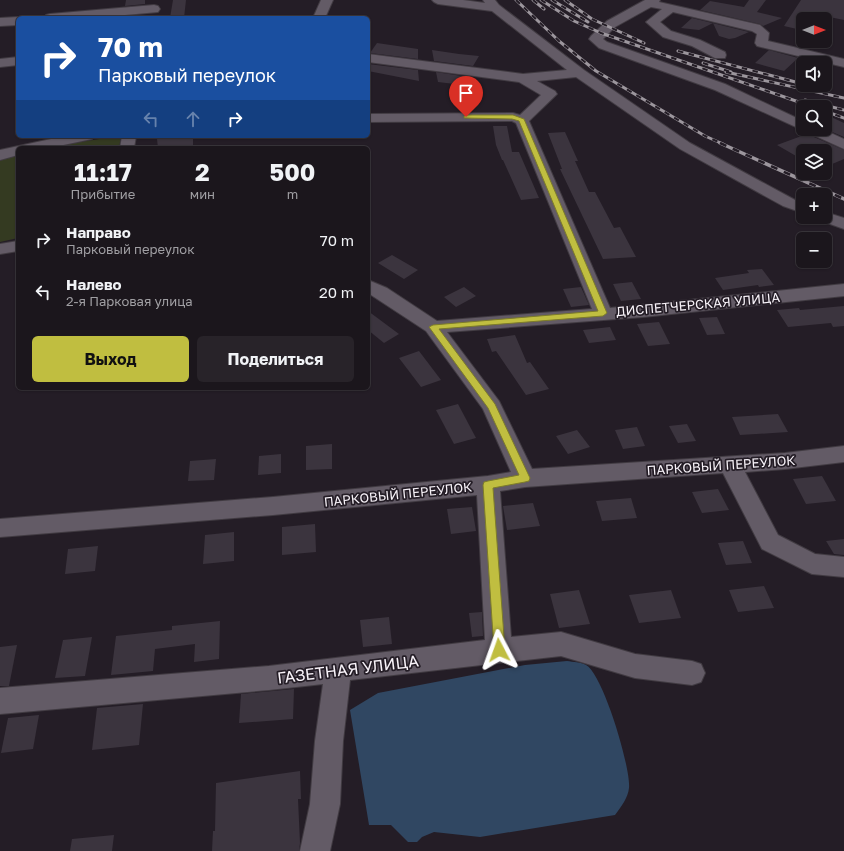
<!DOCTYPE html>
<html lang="ru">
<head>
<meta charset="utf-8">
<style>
	:root { --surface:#1b161c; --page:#282329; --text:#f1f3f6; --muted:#a09fa3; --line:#39353b; --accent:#c0be40 }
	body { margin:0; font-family:"Golos Text",sans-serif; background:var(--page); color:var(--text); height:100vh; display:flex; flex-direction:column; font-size:15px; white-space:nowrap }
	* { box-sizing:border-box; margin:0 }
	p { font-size:13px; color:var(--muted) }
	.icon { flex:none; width:22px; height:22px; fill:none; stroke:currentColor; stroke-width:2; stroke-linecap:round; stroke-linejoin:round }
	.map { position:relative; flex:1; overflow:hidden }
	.sheet { position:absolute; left:16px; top:146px; width:354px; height:244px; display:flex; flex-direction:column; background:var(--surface); border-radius:6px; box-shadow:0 1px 3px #0004,0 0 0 1px var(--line) }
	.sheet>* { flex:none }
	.top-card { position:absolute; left:16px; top:16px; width:354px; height:122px; border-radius:6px; box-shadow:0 1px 3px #0004,0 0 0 1px var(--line); background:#1a4fa0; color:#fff; overflow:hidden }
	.needle { width:26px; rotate:90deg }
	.buttons { position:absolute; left:796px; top:12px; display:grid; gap:8px }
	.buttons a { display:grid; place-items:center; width:36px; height:36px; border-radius:6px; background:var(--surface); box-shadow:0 1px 3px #0004,0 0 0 1px var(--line); font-size:20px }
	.pin { position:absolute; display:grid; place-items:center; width:34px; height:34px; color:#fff; margin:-41px -17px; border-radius:50% 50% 50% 0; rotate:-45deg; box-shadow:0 0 4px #0007 }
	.pin .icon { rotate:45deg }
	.me { position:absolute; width:44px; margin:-22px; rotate:356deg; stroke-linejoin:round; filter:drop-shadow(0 0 3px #0008) }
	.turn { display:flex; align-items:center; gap:14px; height:84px; padding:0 16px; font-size:18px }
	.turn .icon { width:52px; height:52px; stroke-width:2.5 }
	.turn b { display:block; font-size:28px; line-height:34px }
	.lanes { display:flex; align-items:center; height:38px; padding:0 16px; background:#0003; justify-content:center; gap:20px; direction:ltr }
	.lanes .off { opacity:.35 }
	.eta { display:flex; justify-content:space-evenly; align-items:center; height:68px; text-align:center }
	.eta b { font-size:24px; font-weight:700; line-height:28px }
	.button { display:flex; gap:8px; margin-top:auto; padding:8px 16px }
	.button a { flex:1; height:46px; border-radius:6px; background:var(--accent); color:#111; font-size:16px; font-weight:700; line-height:46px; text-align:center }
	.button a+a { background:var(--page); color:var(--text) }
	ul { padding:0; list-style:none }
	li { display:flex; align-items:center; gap:12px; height:52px; padding:0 16px }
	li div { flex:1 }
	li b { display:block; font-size:15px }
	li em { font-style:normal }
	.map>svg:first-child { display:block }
	.green { fill:#343a21 }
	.water { fill:#304762 }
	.building { fill:#3b343e }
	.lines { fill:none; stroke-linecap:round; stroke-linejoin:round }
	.minor-casing { stroke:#413b42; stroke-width:2 }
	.minor { fill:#635b66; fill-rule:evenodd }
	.rail-far1-casing { stroke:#9c969d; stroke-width:3 }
	.rail-casing { stroke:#9c969d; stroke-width:3.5 }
	.rail-far1 { stroke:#241d26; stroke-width:2; stroke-dasharray:5.5; stroke-linecap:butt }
	.rail { stroke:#241d26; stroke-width:2.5; stroke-dasharray:7; stroke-linecap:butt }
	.route { fill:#c0be40; stroke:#7d7c2a }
	.labels { text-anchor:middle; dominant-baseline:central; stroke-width:3.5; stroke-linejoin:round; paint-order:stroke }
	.street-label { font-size:13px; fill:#f8f3f9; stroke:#241d26 }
	.near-street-label { font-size:16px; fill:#f8f3f9; stroke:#241d26 }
</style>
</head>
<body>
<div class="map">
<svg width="844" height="851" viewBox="0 0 844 851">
	<rect width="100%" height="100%" fill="#241d26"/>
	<g class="green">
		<polygon points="119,136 121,136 119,148 41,148"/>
		<polygon points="18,154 18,238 0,242 0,159"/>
	</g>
	<path class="water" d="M567,661C573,662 581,662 586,665C603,674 631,768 629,788C628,798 621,807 615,815L480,837L434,832L422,837L417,842H408L391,825H369L350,710L378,693L525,665Z"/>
	<g class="building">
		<polygon points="126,0 145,0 145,4 125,6"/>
		<polygon points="173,0 186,0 184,18 170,18"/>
		<polygon points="749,0 766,0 757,12 782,18 763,26 760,24 700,10 710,1 744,7"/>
		<polygon points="801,0 844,0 844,20 810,13 806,19 803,19 803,22 797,29 784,26"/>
		<polygon points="692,18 749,32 735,38 729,39 719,36 713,23 699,30 681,28"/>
		<polygon points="377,43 418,49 418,59 370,53"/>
		<polygon points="432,50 459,54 479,56 473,66 434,61"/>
		<polygon points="769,50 798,58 784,71 755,63"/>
		<polygon points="368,64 418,70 419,81 368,71"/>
		<polygon points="436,72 468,77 463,85 438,82"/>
		<polygon points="825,114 844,123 844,137 825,129"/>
		<polygon points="493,126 507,126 512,152 519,152 539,198 521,200 503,160 502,160 496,145"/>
		<polygon points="565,132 578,161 575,161 589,192 595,192 614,228 620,227 636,257 603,259 560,169 562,169 548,133"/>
		<polygon points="807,134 844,150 844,159 825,167 825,151 803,151 803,160 777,145"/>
		<polygon points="193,136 193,148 158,148 157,139"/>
		<polygon points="392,255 418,270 404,279 378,263"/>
		<polygon points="762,269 774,285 759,287 758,285 723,290 715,278 749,273 747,270"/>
		<polygon points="632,282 641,299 621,301 613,284"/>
		<polygon points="464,287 476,296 456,307 444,297"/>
		<polygon points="581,287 589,305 571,307 563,289"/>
		<polygon points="844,306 844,326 833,327 831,323 788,327 777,310 799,308 800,310"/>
		<polygon points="368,311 399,334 384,343 368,330"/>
		<polygon points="717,317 725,334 707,335 699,318"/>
		<polygon points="659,322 670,344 648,346 637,324"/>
		<polygon points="610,327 616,340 589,343 583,330"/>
		<polygon points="515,335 527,363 530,362 549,389 526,395 496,351 492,352 487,339"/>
		<polygon points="419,351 441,380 421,387 399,358"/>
		<polygon points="458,404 476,438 454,444 436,410"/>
		<polygon points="778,414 788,432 740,435 732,417"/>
		<polygon points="687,424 696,441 678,443 669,426"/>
		<polygon points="637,427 645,446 623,449 615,430"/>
		<polygon points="577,430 590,447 568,454 556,436"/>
		<polygon points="332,444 332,469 306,470 306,446"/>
		<polygon points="281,454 281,473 258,475 259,456"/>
		<polygon points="216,459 214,480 188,481 190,461"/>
		<polygon points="822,476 836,501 806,504 793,479"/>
		<polygon points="718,489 729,510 702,513 692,492"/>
		<polygon points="631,498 637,518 602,521 596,501"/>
		<polygon points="533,503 540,526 507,530 503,506"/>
		<polygon points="472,507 476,531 451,534 447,509"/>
		<polygon points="315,524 316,552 282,555 282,527"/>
		<polygon points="234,532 234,561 203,564 205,535"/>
		<polygon points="844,539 844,555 834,554 826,541"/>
		<polygon points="743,541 752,563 726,565 718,543"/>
		<polygon points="98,546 95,571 65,574 68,549"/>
		<polygon points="764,586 774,608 738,612 729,590"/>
		<polygon points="579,590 590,624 559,628 550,594"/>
		<polygon points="671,590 681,618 639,623 629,595"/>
		<polygon points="482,612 483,636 472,637 469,613"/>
		<polygon points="389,617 392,644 363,647 360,620"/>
		<polygon points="220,621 219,659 194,662 195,644 155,649 153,671 111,675 116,636 172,630 172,626"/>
		<polygon points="92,637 85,676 55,678 63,640"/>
		<polygon points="17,645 9,686 0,686 0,647"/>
		<polygon points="294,689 293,719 239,723 241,694"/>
		<polygon points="143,704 139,745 92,750 97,708"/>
		<polygon points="39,715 33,749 1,753 8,718"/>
		<polygon points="300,771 301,799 298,799 300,843 299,851 212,851 213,831 215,831 216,783"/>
		<polygon points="114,835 112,851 70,851 72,839"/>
	</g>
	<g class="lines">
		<defs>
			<g id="minor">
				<polygon points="321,0 333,0 325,18 313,18"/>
				<polygon points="432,0 463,0 485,3 483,0 495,0 499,5 584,70 690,143 795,200 803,203 803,213 783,206 680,149 576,77 537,81 555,91 557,94 529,121 610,308 844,284 844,296 643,317 447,332 499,401 532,469 785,453 844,446 844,462 785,469 745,472 778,535 815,554 844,557 844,577 812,574 762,549 723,473 525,487 500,491 511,637 561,632 635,654 692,661 701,664 705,673 701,682 692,685 635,678 561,656 350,680 343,741 340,804 330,851 300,851 310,804 315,741 323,684 269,690 0,714 0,688 269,666 485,640 477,495 273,515 0,537 0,519 273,497 488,476 511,472 483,409 426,331 368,293 368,280 387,288 437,321 592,309 516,123 512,121 368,122 368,114 513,113 520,115 541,95 519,82 368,62 368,54 523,74 567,70 492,11 438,4 434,2"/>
				<polygon points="645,0 660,0 659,2 760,25 769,33 768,41 844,59 844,67 757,46 755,43 757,34 752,31 673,12 660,22 671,31 700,40 725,52 726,55 725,58 715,58 692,46 663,37 646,22 662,9 651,7 615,27 603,39 607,42 725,84 803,121 803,129 822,129 844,139 844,149 715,90 599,48 589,39 591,36 607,21"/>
				<polygon points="154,5 158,6 160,9 158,12 92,18 44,18 46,15 50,14"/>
				<polygon points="18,17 21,18 18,18 18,25 0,26 0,18"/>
				<polygon points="18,57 18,65 0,67 0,59"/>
				<polygon points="65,136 94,136 92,139 49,148 18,148 18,155 0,160 0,150"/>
				<polygon points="122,136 136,136 134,148 120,148"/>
				<polygon points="825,212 844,218 844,229 819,220 817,217 825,217"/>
				<polygon points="18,241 18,251 0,254 0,244"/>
			</g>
		</defs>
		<use href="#minor" class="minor-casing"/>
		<use href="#minor" class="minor"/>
		<defs>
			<g id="rail-far1">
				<polyline points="516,0 559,41 596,71 705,136 723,144"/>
				<polyline points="533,0 544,9"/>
				<polyline points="541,0 574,21 601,33 813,107"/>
				<polyline points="552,0 588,22"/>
				<polyline points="565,0 592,19 644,43"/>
				<polyline points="678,51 803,84"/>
				<polyline points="703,63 731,72"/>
				<polyline points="726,72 844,98"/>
				<polyline points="805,100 844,110"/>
				<polyline points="825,111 844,118"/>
			</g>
			<polyline id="rail" points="720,143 844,199"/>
		</defs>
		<use href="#rail-far1" class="rail-far1-casing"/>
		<use href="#rail" class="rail-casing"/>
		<use href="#rail-far1" class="rail-far1"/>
		<use href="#rail" class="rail"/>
	</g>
	<polygon class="route" points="466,115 513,115 524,119 607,313 603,316 439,329 495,404 530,478 529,481 525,482 493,488 505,650 503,653 499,655 495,653 494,650 483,485 484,482 488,481 519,475 488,408 429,327 433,325 598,311 519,121 512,119 464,118 464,116"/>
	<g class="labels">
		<g class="street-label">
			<text transform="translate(698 304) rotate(-5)">ДИСПЕТЧЕРСКАЯ УЛИЦА</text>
			<text transform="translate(721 465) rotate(-4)">ПАРКОВЫЙ ПЕРЕУЛОК</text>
			<text transform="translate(398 494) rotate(-6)">ПАРКОВЫЙ ПЕРЕУЛОК</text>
		</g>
		<g class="near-street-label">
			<text transform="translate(348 669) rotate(-7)">ГАЗЕТНАЯ УЛИЦА</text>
		</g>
	</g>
</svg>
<div class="buttons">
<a><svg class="needle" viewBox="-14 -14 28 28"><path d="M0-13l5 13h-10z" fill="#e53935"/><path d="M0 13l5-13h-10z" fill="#a09fa3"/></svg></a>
<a><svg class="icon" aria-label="sound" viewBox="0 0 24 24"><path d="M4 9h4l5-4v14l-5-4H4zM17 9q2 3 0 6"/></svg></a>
<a><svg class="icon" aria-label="search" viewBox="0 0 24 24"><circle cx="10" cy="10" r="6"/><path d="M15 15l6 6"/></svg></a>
<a><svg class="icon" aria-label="layers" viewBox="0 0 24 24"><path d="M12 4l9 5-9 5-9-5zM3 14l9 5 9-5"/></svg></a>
<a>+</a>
<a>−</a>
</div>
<div class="pin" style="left:466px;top:117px;background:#d93025"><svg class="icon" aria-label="arrive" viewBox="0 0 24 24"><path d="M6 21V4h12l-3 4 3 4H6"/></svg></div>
<svg class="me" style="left:499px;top:650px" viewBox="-20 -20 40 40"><path d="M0-17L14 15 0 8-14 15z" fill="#c0be40" stroke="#fff" stroke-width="4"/></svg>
<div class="top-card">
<div class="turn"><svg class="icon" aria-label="right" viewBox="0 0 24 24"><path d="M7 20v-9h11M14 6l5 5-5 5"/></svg><div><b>70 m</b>Парковый переулок</div></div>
<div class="lanes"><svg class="icon off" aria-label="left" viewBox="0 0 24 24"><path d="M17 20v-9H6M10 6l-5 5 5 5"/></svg><svg class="icon off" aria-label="ahead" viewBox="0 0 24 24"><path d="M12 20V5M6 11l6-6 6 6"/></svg><svg class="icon" aria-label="right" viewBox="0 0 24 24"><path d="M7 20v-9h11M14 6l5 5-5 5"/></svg></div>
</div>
<section class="sheet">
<div class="eta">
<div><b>11:17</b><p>Прибытие</p></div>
<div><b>2</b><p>мин</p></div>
<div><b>500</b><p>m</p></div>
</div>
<ul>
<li><svg class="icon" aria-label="right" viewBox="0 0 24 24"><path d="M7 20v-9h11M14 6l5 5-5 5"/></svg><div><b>Направо</b><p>Парковый переулок</p></div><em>70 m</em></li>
<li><svg class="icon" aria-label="left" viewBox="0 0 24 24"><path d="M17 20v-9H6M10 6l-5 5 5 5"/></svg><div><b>Налево</b><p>2-я Парковая улица</p></div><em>20 m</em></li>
</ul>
<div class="button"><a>Выход</a><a>Поделиться</a></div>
</section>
</div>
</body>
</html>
